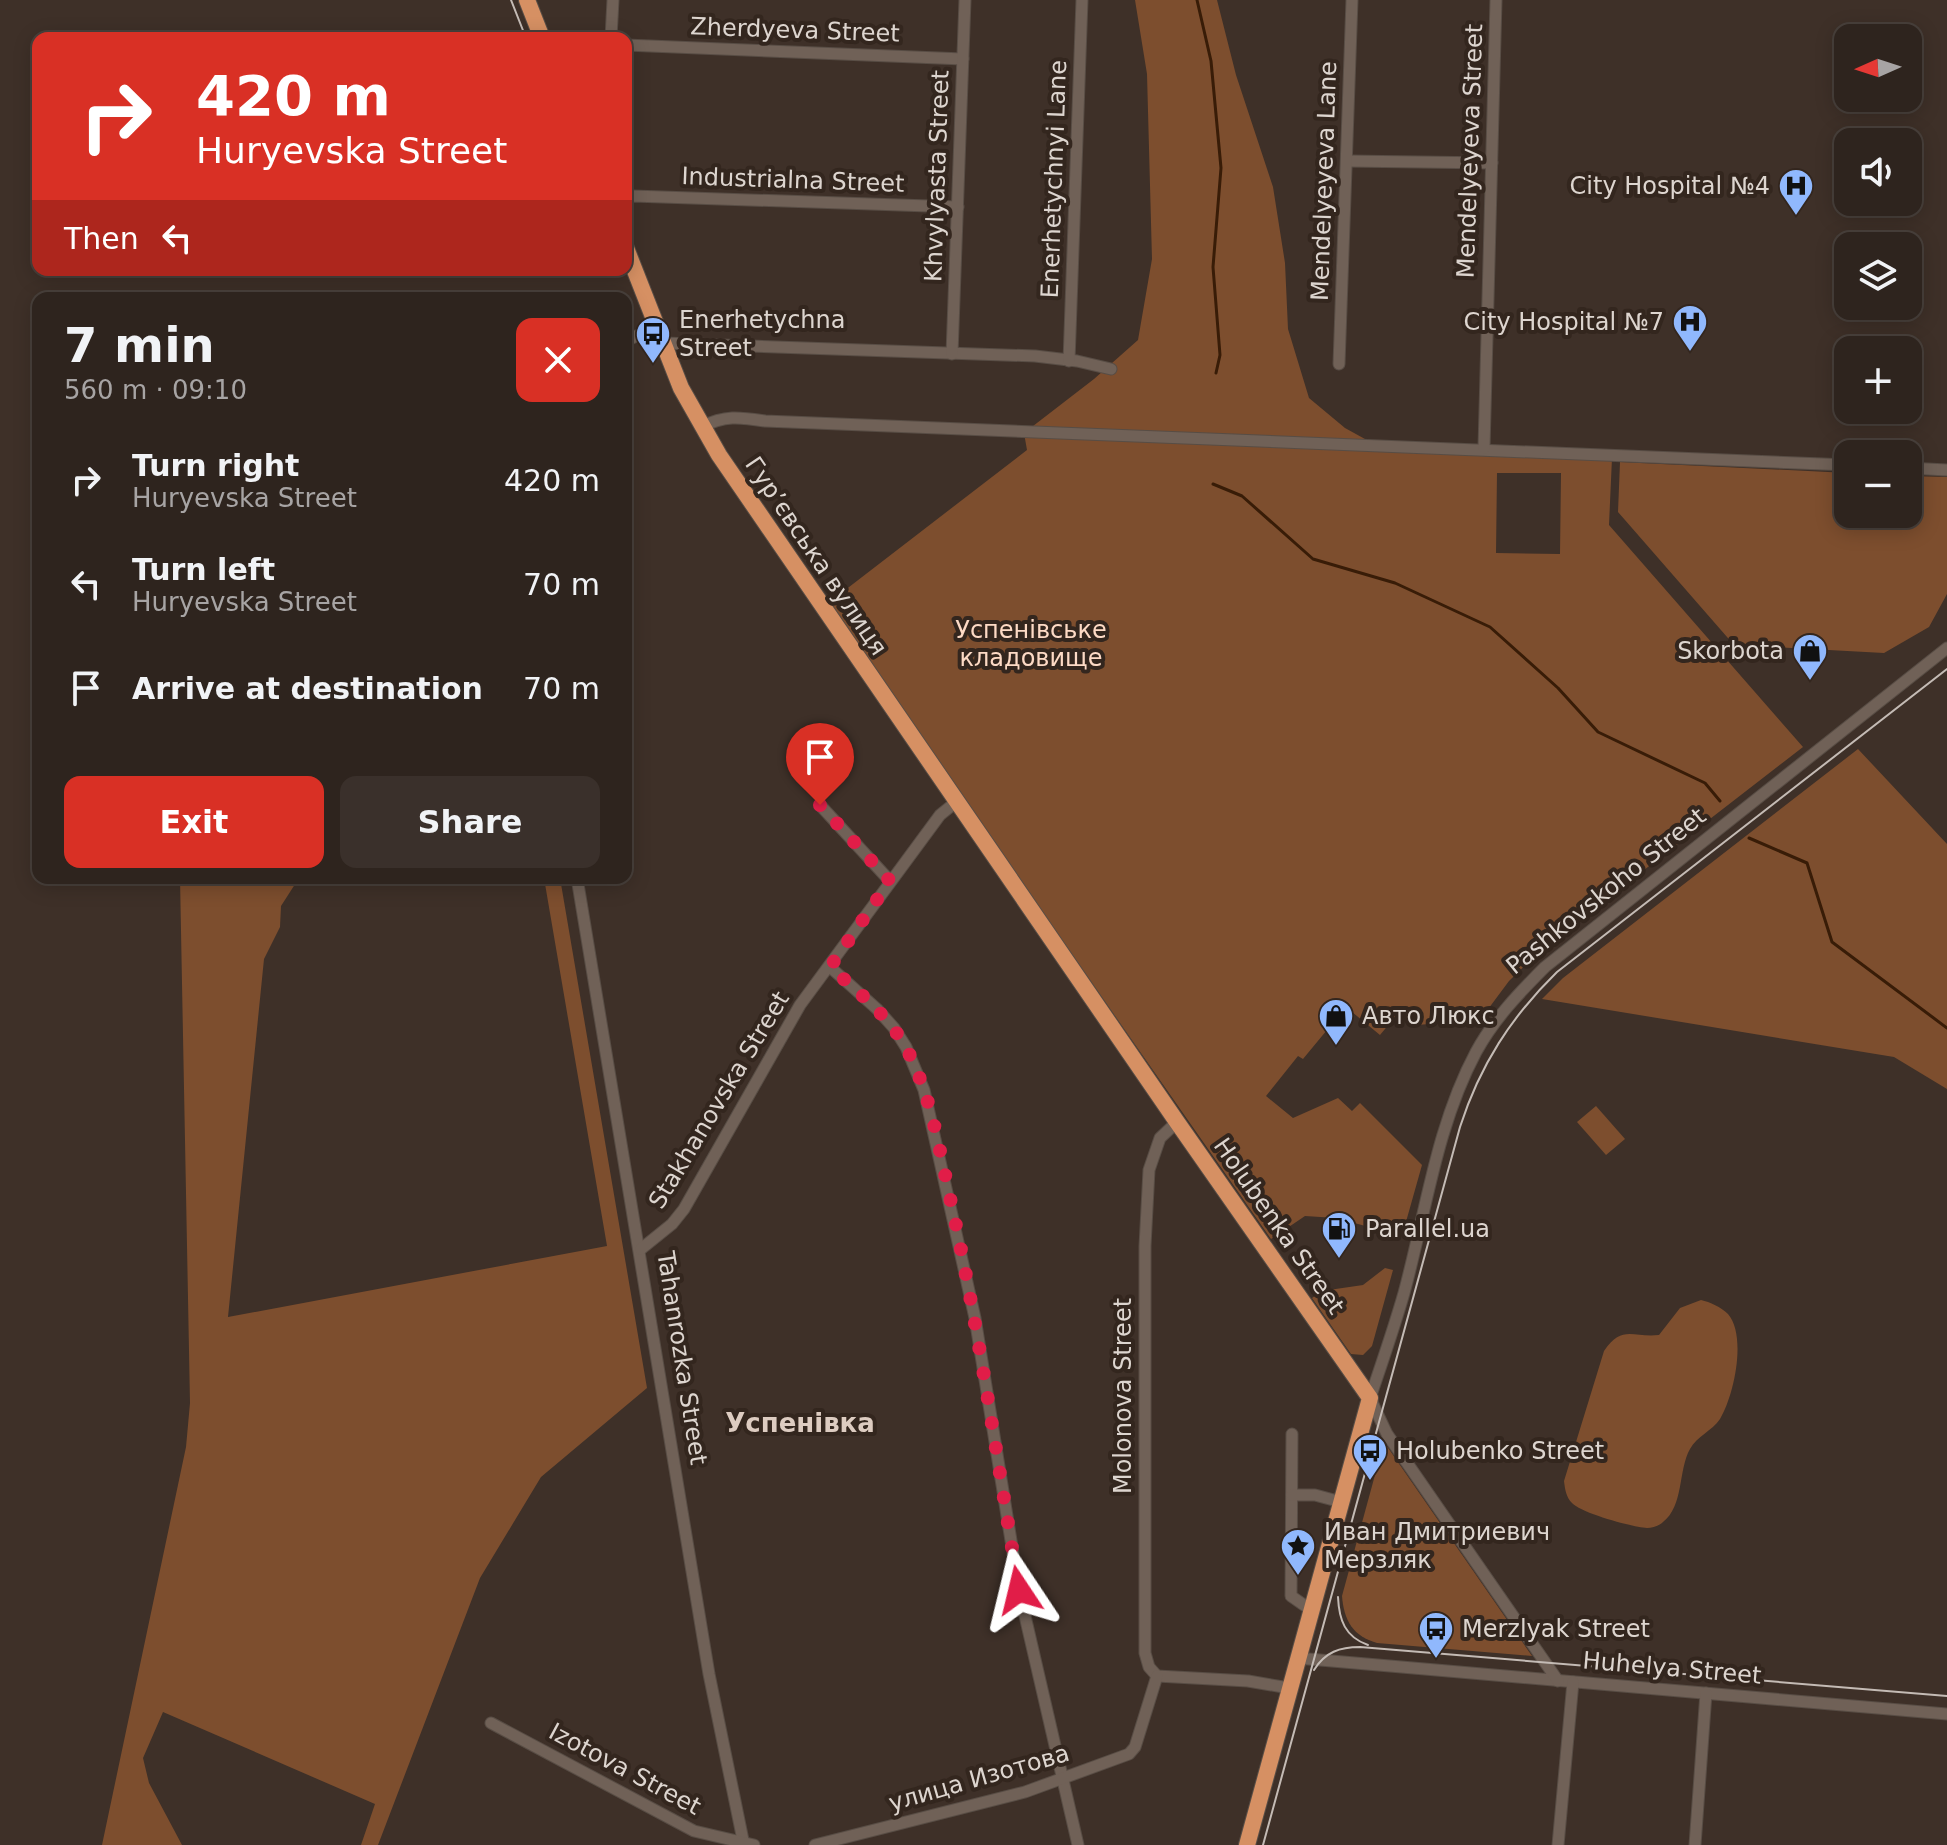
<!DOCTYPE html>
<html lang="en">
<head>
<meta charset="utf-8">
<style>
	:root { --surface:#2e241e; --page:#3a302b; --text:#f1f3f6; --muted:#a7a4a4; --line:#49413c; --accent:#d93025 }
	body { margin:0; font-family:"DejaVu Sans",sans-serif; background:var(--page); color:var(--text); height:100vh; display:flex; flex-direction:column; font-size:30px; white-space:nowrap }
	* { box-sizing:border-box; margin:0 }
	p { font-size:26px; color:var(--muted) }
	.icon { flex:none; width:44px; height:44px; fill:none; stroke:currentColor; stroke-width:2; stroke-linecap:round; stroke-linejoin:round }
	.map { position:relative; flex:1; overflow:hidden }
	.panel { position:absolute; left:32px; top:292px; width:600px; height:592px; display:flex; flex-direction:column; background:var(--surface); border-radius:16px; box-shadow:0 4px 20px #0003,0 0 0 2px var(--line) }
	.panel>* { flex:none }
	.banner { position:absolute; left:32px; top:32px; width:600px; height:244px; border-radius:16px; box-shadow:0 4px 20px #0003,0 0 0 2px var(--line); background:#d93025; color:#fff; overflow:hidden }
	.needle { width:52px; rotate:267deg }
	.tools { position:absolute; left:1834px; top:24px; display:grid; gap:16px }
	.tools a { display:grid; place-items:center; width:88px; height:88px; border-radius:16px; background:var(--surface); box-shadow:0 4px 20px #0003,0 0 0 2px var(--line); font-size:40px }
	.pin { position:absolute; display:grid; place-items:center; width:68px; height:68px; color:#fff; margin:-82px -34px; border-radius:50% 50% 50% 0; rotate:-45deg; box-shadow:0 0 8px #0007 }
	.pin .icon { rotate:45deg }
	.me { position:absolute; width:88px; margin:-44px; rotate:350deg; stroke-linejoin:round; filter:drop-shadow(0 0 6px #0008) }
	.turn { display:flex; align-items:center; gap:28px; height:168px; padding:0 32px; font-size:36px }
	.turn .icon { width:104px; height:104px; stroke-width:2.5 }
	.turn b { display:block; font-size:56px; line-height:68px }
	.then { display:flex; align-items:center; height:76px; padding:0 32px; background:#0003; gap:16px; font-size:30px }
	.round { display:grid; place-items:center; flex:none; width:84px; height:84px; border-radius:16px; background:var(--page) }
	.head { display:flex; align-items:center; justify-content:space-between; height:136px; padding:0 32px }
	h1 { font-size:48px; font-weight:600; line-height:60px }
	.button { display:flex; gap:16px; margin-top:auto; padding:16px 32px }
	.button a { flex:1; height:92px; border-radius:16px; background:var(--accent); color:#fff; font-size:32px; font-weight:600; line-height:92px; text-align:center }
	.button a+a { background:var(--page); color:var(--text) }
	ul { padding:0; list-style:none }
	li { display:flex; align-items:center; gap:24px; height:104px; padding:0 32px }
	li div { flex:1 }
	li b { display:block; font-size:30px }
	li em { font-style:normal }
	.map>svg:first-child { display:block }
	.green { fill:#7d4e2e; fill-rule:evenodd }
	.lines { fill:none; stroke-linecap:round; stroke-linejoin:round }
	.stream { stroke:#381c07; stroke-width:3 }
	.minor-casing { stroke:#584d45; stroke-width:13 }
	.highway-casing { stroke:#584d45; stroke-width:18 }
	.minor { stroke:#706157; stroke-width:11 }
	.highway { stroke:#d69063; stroke-width:16 }
	.tram { stroke:#c4bbb5; stroke-width:2 }
	.route { stroke:#e11d48; stroke-width:14; stroke-dasharray:0 25.2 }
	.labels { text-anchor:middle; dominant-baseline:central; stroke-width:8; stroke-linejoin:round; paint-order:stroke }
	.street-label { font-size:24px; fill:#ddd5cf; stroke:#33261e }
	.poi-label { font-size:24px; fill:#ddd5cf; stroke:#33261e; text-anchor:start }
	.park-label { font-size:24px; fill:#fddac5; stroke:#33261e }
	.neighbourhood-label { font-size:26px; font-weight:bold; fill:#ddccc1; stroke:#33261e }
</style>
</head>
<body>
<div class="map">
<svg width="1947" height="1845" viewBox="0 0 1947 1845">
	<rect width="100%" height="100%" fill="#3e3028"/>
	<g class="green">
		<path d="M1135,0H1217L1236,75L1273,187L1285,263L1288,329L1309,398L1345,428L1374,444L1612,458L1609,525L1803,747L1542,949L1509,981L1480,1020L1417,1025L1400,1011L1380,1035L1346,1007L1303,1059L1298,1056L1266,1096L1293,1118L1338,1098L1352,1111L1360,1103L1422,1165L1402,1236L1336,1218L1305,1216L1271,1239L827,604L1027,450L1024,433L1094,379L1138,340L1152,259L1147,74ZM1497,473H1561L1560,554L1496,553Z"/>
		<polygon points="1620,462 1848,473 1848,514 1908,514 1908,476 1947,477 1947,594 1929,627 1884,653 1734,645 1618,512"/>
		<polygon points="1858,749 1947,844 1947,1089 1894,1057 1542,999 1563,978"/>
		<polygon points="180,878 299,878 281,906 280,927 264,959 228,1317 607,1246 544,878 560,878 647,1388 541,1477 480,1578 378,1845 361,1845 375,1804 163,1712 143,1758 149,1783 182,1845 102,1845 186,1447 190,1403"/>
		<polygon points="1596,1106 1625,1139 1606,1155 1577,1122"/>
		<polygon points="1385,1268 1393,1270 1372,1346 1363,1355 1351,1354 1312,1298 1322,1291 1363,1285"/>
		<path d="M1701,1300C1710,1302 1721,1307 1728,1314C1747,1336 1734,1396 1720,1419C1712,1431 1697,1436 1690,1449C1678,1470 1684,1506 1663,1522C1659,1526 1652,1528 1647,1528C1632,1527 1581,1513 1572,1503C1566,1497 1565,1489 1564,1481L1604,1351C1622,1324 1633,1338 1659,1335L1680,1308Z"/>
		<path d="M1384,1442L1532,1656L1377,1643C1353,1636 1344,1621 1342,1596Z"/>
	</g>
	<g class="lines">
		<g class="stream">
			<polyline points="1197,0 1211,61 1221,168 1213,267 1220,355 1216,373"/>
			<polyline points="1213,484 1242,496 1313,559 1395,583 1490,627 1558,688 1598,732 1705,783 1720,801"/>
			<polyline points="1749,838 1807,863 1832,942 1947,1028"/>
		</g>
		<defs>
			<g id="minor">
				<polyline points="611,38 613,0"/>
				<polyline points="626,45 963,59"/>
				<polyline points="1347,161 1492,163"/>
				<polyline points="626,199 633,196 958,207"/>
				<polyline points="626,341 657,326"/>
				<polyline points="664,343 1035,356 1077,361 1111,369"/>
				<polyline points="952,354 965,0"/>
				<polyline points="1069,361 1082,0"/>
				<polyline points="1339,364 1352,0"/>
				<path d="M701,427C725,415 739,417 765,421L1848,465"/>
				<polyline points="1484,448 1496,0"/>
				<polyline points="1908,468 1947,470"/>
				<polyline points="820,805 890,881"/>
				<polyline points="577,878 709,1674 744,1845"/>
				<polyline points="830,967 877,1009 894,1028 906,1047 924,1090 975,1318 1019,1590 1078,1845"/>
				<polyline points="641,1249 672,1224 684,1209 800,1005 940,815 956,802"/>
				<polyline points="1292,1434 1291,1596 1311,1610"/>
				<polyline points="1292,1495 1315,1495 1341,1502"/>
				<polyline points="1297,1658 1947,1714"/>
				<polyline points="1157,1676 1149,1667 1145,1653 1145,1246 1149,1170 1160,1138 1177,1122"/>
				<polyline points="1157,1676 1248,1681 1289,1688"/>
				<path d="M1558,1681L1387,1434L1370,1398C1382,1363 1394,1328 1404,1293C1426,1212 1436,1127 1476,1052C1494,1019 1519,993 1545,967L1947,648"/>
				<polyline points="491,1723 694,1831 754,1845"/>
				<polyline points="815,1845 1025,1792 1129,1754 1135,1747 1157,1676"/>
				<polyline points="1558,1845 1573,1682"/>
				<polyline points="1695,1845 1706,1693"/>
			</g>
			<g id="highway">
				<polyline points="527,0 542,38"/>
				<polyline points="626,248 681,388 719,455 1177,1122 1370,1398 1247,1845"/>
			</g>
		</defs>
		<use href="#minor" class="minor-casing"/>
		<use href="#highway" class="highway-casing"/>
		<use href="#minor" class="minor"/>
		<use href="#highway" class="highway"/>
		<g class="tram">
			<polyline points="511,0 526,38"/>
			<path d="M1338,1597C1339,1620 1345,1637 1368,1645"/>
			<path d="M1314,1670C1325,1652 1340,1647 1360,1647L1947,1696"/>
			<path d="M1263,1845L1460,1127C1480,1065 1511,1017 1557,972L1947,669"/>
		</g>
	</g>
	<g class="lines">
		<path class="route" d="M820,805L890,881L830,967C857,991 886,1013 905,1046C931,1093 939,1149 951,1202C979,1330 997,1460 1019,1590"/>
	</g>
	<defs>
		<symbol id="hospital-pin" viewBox="-11 -11 22 30"><path d="M0 17L-7.5 6A9.5 9.5 0 1 1 7.5 6Z" fill="#90b8fd" stroke="#33261e"/><path d="M-5-5h3v3.5h4V-5h3V5h-3V1.5h-4V5h-3Z" fill="#111"/></symbol>
		<symbol id="bus-pin" viewBox="-11 -11 22 30"><path d="M0 17L-7.5 6A9.5 9.5 0 1 1 7.5 6Z" fill="#90b8fd" stroke="#33261e"/><path d="M-5-6H5V4H4V6H2V4H-2V6H-4V4H-5ZM-3.5-4V0h7V-4ZM-3.5 1.2v1.5H-2V1.2ZM2 1.2v1.5H3.5V1.2Z" fill="#111"/></symbol>
		<symbol id="shop-pin" viewBox="-11 -11 22 30"><path d="M0 17L-7.5 6A9.5 9.5 0 1 1 7.5 6Z" fill="#90b8fd" stroke="#33261e"/><path d="M-5-2.5h2.3a2.7 3.5 0 0 1 5.4 0H5L5.5 6h-11ZM-1.5-2.5h3a1.5 2.3 0 0 0-3 0Z" fill="#111"/></symbol>
		<symbol id="fuel-pin" viewBox="-11 -11 22 30"><path d="M0 17L-7.5 6A9.5 9.5 0 1 1 7.5 6Z" fill="#90b8fd" stroke="#33261e"/><path d="M-5.5-6h7V0h2V4h1.3V-2.5L3-4.5l.8-.8L6-3V5H2.5V1h-1V6h-7ZM-4.2-4.7v3.2H.2V-4.7Z" fill="#111"/></symbol>
		<symbol id="sight-pin" viewBox="-11 -11 22 30"><path d="M0 17L-7.5 6A9.5 9.5 0 1 1 7.5 6Z" fill="#90b8fd" stroke="#33261e"/><path d="M0-6L1.8-2.2L6-1.7L2.9 1.2L3.7 5.4L0 3.3L-3.7 5.4L-2.9 1.2L-6-1.7L-1.8-2.2Z" fill="#111"/></symbol>
	</defs>
	<g fill-rule="evenodd">
		<use href="#hospital-pin" x="1776" y="166" width="40" height="54"/>
		<use href="#hospital-pin" x="1670" y="302" width="40" height="54"/>
		<use href="#bus-pin" x="633" y="314" width="40" height="54"/>
		<use href="#shop-pin" x="1790" y="631" width="40" height="54"/>
		<use href="#shop-pin" x="1316" y="996" width="40" height="54"/>
		<use href="#fuel-pin" x="1319" y="1209" width="40" height="54"/>
		<use href="#bus-pin" x="1350" y="1431" width="40" height="54"/>
		<use href="#sight-pin" x="1278" y="1526" width="40" height="54"/>
		<use href="#bus-pin" x="1416" y="1609" width="40" height="54"/>
	</g>
	<g class="labels">
		<g class="street-label">
			<text transform="translate(795 30) rotate(2)">Zherdyeva Street</text>
			<text transform="translate(1470 151) rotate(-88)">Mendelyeyeva Street</text>
			<text transform="translate(937 176) rotate(-88)">Khvylyasta Street</text>
			<text transform="translate(1054 179) rotate(-88)">Enerhetychnyi Lane</text>
			<text transform="translate(793 180) rotate(2)">Industrialna Street</text>
			<text transform="translate(1324 181) rotate(-88)">Mendelyeyeva Lane</text>
			<text transform="translate(816 556) rotate(56)">Гур’євська вулиця</text>
			<text transform="translate(1606 891) rotate(-39)">Pashkovskoho Street</text>
			<text transform="translate(719 1100) rotate(-59)">Stakhanovska Street</text>
			<text transform="translate(1279 1226) rotate(55)">Holubenka Street</text>
			<text transform="translate(682 1358) rotate(81)">Tahanrozka Street</text>
			<text transform="translate(1123 1396) rotate(-90)">Molonova Street</text>
			<text transform="translate(1672 1668) rotate(5)">Huhelya Street</text>
			<text transform="translate(625 1769) rotate(28)">Izotova Street</text>
			<text transform="translate(979 1778) rotate(-16)">улица Изотова</text>
		</g>
		<g class="poi-label">
			<text x="1770" y="186" text-anchor="end">City Hospital №4</text>
			<text x="679" y="320">Enerhetychna<tspan x="679" dy="28">Street</tspan></text>
			<text x="1664" y="322" text-anchor="end">City Hospital №7</text>
			<text x="1784" y="651" text-anchor="end">Skorbota</text>
			<text x="1362" y="1016">Авто Люкс</text>
			<text x="1365" y="1229">Parallel.ua</text>
			<text x="1396" y="1451">Holubenko Street</text>
			<text x="1324" y="1532">Иван Дмитриевич<tspan x="1324" dy="28">Мерзляк</tspan></text>
			<text x="1462" y="1629">Merzlyak Street</text>
		</g>
		<g class="park-label">
			<text x="1031" y="630">Успенівське<tspan x="1031" dy="28">кладовище</tspan></text>
		</g>
		<g class="neighbourhood-label">
			<text x="800" y="1423">Успенівка</text>
		</g>
	</g>
</svg>
<div class="tools">
<a><svg class="needle" viewBox="-14 -14 28 28"><path d="M0-13l5 13h-10z" fill="#e53935"/><path d="M0 13l5-13h-10z" fill="#a7a4a4"/></svg></a>
<a><svg class="icon" aria-label="sound" viewBox="0 0 24 24"><path d="M4 9h4l5-4v14l-5-4H4zM17 9q2 3 0 6"/></svg></a>
<a><svg class="icon" aria-label="layers" viewBox="0 0 24 24"><path d="M12 4l9 5-9 5-9-5zM3 14l9 5 9-5"/></svg></a>
<a>+</a>
<a>−</a>
</div>
<div class="pin" style="left:820px;top:805px;background:#d93025"><svg class="icon" aria-label="arrive" viewBox="0 0 24 24"><path d="M6 21V4h12l-3 4 3 4H6"/></svg></div>
<svg class="me" style="left:1019px;top:1590px" viewBox="-20 -20 40 40"><path d="M0-17L14 15 0 8-14 15z" fill="#e11d48" stroke="#fff" stroke-width="4"/></svg>
<div class="banner">
<div class="turn"><svg class="icon" aria-label="right" viewBox="0 0 24 24"><path d="M7 20v-9h11M14 6l5 5-5 5"/></svg><div><b>420 m</b>Huryevska Street</div></div>
<div class="then">Then<svg class="icon" aria-label="left" viewBox="0 0 24 24"><path d="M17 20v-9H6M10 6l-5 5 5 5"/></svg></div>
</div>
<section class="panel">
<div class="head"><div><h1>7 min</h1><p>560 m · 09:10</p></div><a class="round" style="background:#d93025;color:#fff"><svg class="icon" aria-label="close" viewBox="0 0 24 24"><path d="M6 6l12 12M18 6L6 18"/></svg></a></div>
<ul>
<li><svg class="icon" aria-label="right" viewBox="0 0 24 24"><path d="M7 20v-9h11M14 6l5 5-5 5"/></svg><div><b>Turn right</b><p>Huryevska Street</p></div><em>420 m</em></li>
<li><svg class="icon" aria-label="left" viewBox="0 0 24 24"><path d="M17 20v-9H6M10 6l-5 5 5 5"/></svg><div><b>Turn left</b><p>Huryevska Street</p></div><em>70 m</em></li>
<li><svg class="icon" aria-label="arrive" viewBox="0 0 24 24"><path d="M6 21V4h12l-3 4 3 4H6"/></svg><div><b>Arrive at destination</b></div><em>70 m</em></li>
</ul>
<div class="button"><a>Exit</a><a>Share</a></div>
</section>
</div>
</body>
</html>
